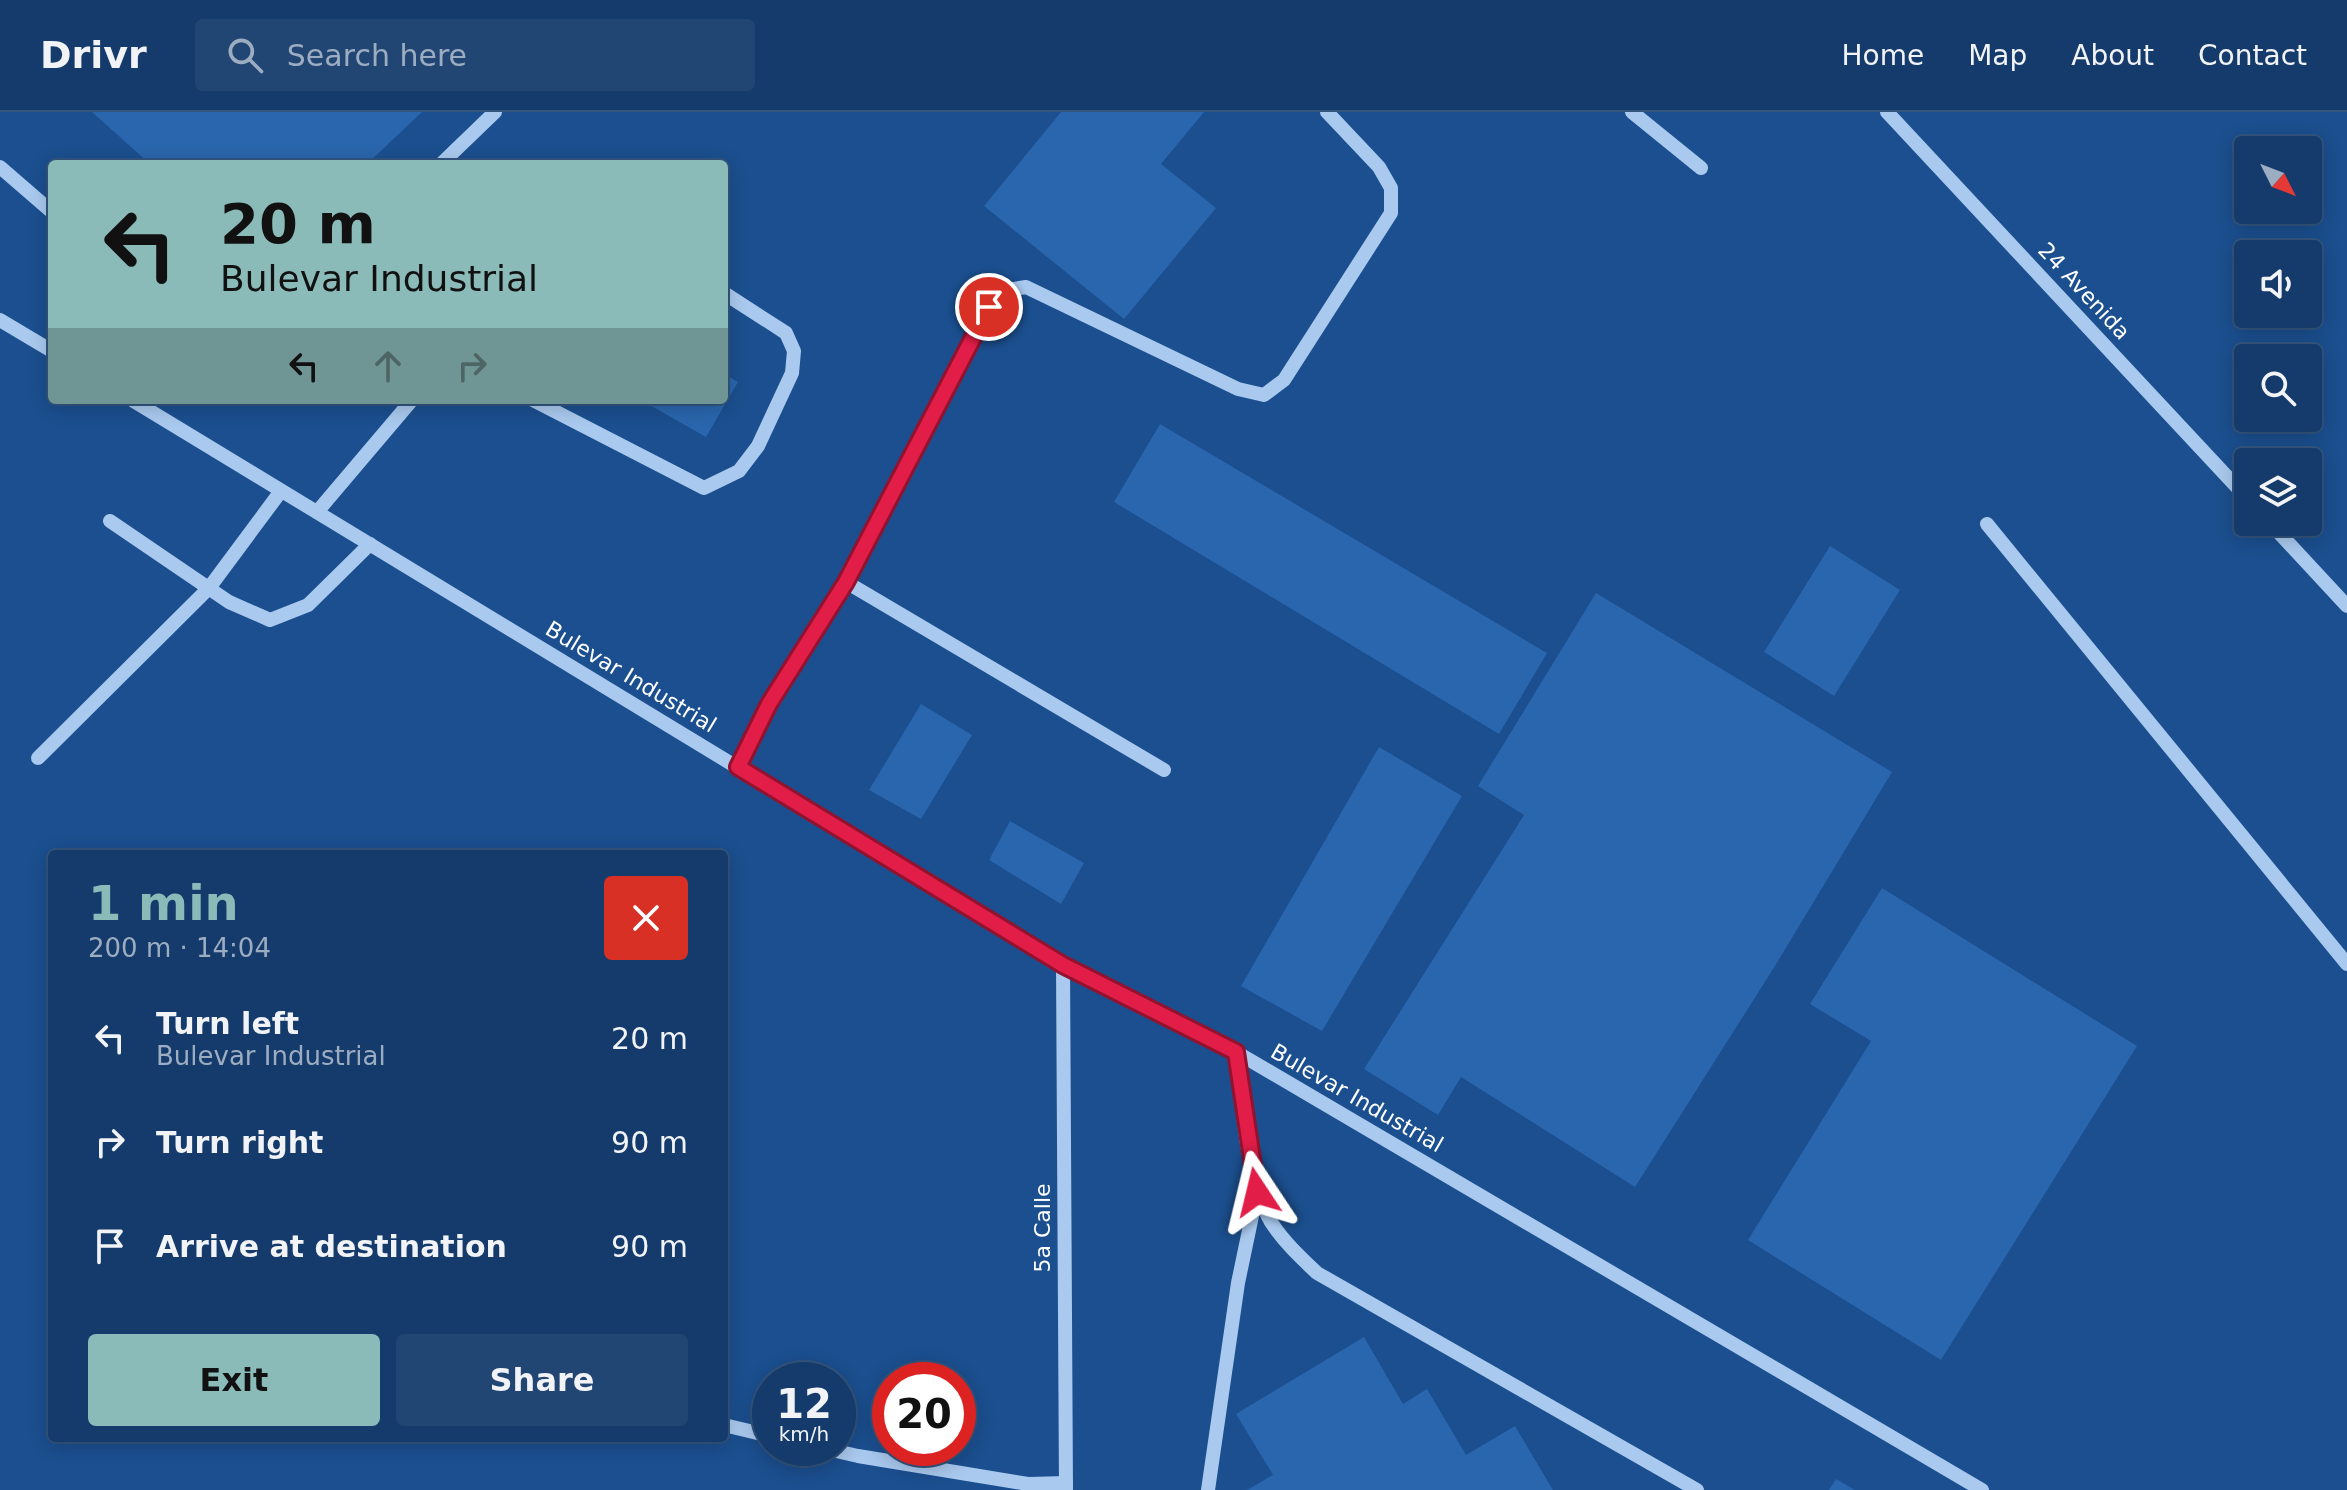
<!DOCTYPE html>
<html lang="en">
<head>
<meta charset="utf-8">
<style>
	:root { --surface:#143b6b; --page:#214673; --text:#f1f3f6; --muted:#9dadc1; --line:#33557e; --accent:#8bbbb9 }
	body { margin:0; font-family:"DejaVu Sans",sans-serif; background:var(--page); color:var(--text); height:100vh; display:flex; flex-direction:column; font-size:30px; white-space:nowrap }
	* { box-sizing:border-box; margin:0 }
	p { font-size:26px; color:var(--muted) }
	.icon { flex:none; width:44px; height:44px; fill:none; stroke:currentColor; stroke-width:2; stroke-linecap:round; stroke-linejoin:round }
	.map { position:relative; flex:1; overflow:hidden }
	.drawer { position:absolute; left:48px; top:738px; width:680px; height:592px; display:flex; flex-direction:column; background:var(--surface); border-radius:8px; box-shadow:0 4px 20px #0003,0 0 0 2px var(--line) }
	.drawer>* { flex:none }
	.guide { position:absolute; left:48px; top:48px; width:680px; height:244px; border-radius:8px; box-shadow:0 4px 20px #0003,0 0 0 2px var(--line); background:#8bbbb9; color:#111; overflow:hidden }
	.needle { width:52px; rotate:132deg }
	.controls { position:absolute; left:2234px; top:24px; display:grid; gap:16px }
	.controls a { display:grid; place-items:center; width:88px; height:88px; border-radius:8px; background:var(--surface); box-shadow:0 4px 20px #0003,0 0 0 2px var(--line); font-size:40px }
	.speed { position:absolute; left:752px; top:1250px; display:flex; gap:16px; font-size:40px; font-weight:700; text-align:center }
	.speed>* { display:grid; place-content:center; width:104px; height:104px; border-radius:50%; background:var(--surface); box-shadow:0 4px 20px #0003,0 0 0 2px var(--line); line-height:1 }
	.speed small { font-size:20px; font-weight:400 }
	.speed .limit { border:12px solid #d22; background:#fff; color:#111 }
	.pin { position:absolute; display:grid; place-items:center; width:68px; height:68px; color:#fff; margin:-34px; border:4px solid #fff; border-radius:50%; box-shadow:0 2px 8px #0007 }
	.me { position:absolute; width:88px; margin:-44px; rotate:350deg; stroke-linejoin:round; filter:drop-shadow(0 0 6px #0008) }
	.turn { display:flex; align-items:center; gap:28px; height:168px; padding:0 40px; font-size:36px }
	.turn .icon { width:104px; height:104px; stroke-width:2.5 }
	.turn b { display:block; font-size:56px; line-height:68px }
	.lanes { display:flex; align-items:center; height:76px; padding:0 40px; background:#0003; justify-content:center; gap:40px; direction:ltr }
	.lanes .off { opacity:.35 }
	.round { display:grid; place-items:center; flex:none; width:84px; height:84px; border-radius:8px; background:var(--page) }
	.headline { display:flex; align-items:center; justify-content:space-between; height:136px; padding:0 40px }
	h1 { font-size:48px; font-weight:700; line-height:60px; color:var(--accent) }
	.button { display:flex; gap:16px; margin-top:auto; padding:16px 40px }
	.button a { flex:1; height:92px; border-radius:8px; background:var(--accent); color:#111; font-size:32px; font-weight:700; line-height:92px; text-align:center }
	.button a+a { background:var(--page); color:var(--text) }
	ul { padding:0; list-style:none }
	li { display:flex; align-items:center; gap:24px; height:104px; padding:0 40px }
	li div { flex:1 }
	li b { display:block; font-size:30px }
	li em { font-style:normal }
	header { display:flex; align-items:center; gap:48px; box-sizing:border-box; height:112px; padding:0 40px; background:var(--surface); border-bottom:2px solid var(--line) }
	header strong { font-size:38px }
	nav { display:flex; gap:44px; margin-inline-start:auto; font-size:28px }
	.search { width:560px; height:72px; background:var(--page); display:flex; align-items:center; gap:20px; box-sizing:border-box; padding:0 28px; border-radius:8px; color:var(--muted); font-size:30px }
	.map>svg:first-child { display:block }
	.building { fill:#2a66ad }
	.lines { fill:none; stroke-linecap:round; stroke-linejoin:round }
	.minor { stroke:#a9c9ee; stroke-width:14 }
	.route-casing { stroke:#92132f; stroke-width:20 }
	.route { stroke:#e11d48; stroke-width:14 }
	.labels { text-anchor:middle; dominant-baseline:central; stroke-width:8; stroke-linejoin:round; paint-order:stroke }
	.street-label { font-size:22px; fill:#fff; stroke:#1b4f8f }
</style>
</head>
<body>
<header>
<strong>Drivr</strong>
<div class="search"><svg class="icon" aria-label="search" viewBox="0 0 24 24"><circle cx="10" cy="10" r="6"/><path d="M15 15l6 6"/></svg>Search here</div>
<nav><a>Home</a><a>Map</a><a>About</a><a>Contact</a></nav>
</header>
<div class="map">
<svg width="2347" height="1378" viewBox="0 0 2347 1378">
	<rect width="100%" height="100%" fill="#1b4f8f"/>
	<g class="building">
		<polygon points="92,0 422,0 367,52 150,52"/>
		<polygon points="1061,0 1204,0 1161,52 1216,96 1124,207 984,94"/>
		<polygon points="724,262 738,270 706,325 641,288 724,288"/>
		<polygon points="1160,312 1547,541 1499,622 1114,390"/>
		<polygon points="1830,434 1900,478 1834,584 1764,540"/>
		<polygon points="1596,481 1892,660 1775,854 1635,1075 1461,965 1438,1003 1364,957 1524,703 1478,674"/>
		<polygon points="921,592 972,623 921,707 869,678"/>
		<polygon points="1379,635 1462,684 1322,919 1241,874"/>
		<polygon points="1010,709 1084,751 1061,792 989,748"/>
		<polygon points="1882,776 2137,934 1941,1248 1748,1128 1871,929 1810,892"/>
		<polygon points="1364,1225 1403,1292 1427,1277 1466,1343 1515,1314 1553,1378 1247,1378 1273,1363 1236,1302"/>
		<polygon points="1836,1367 1855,1378 1829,1378"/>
	</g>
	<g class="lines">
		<g class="minor">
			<polyline points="1632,0 1701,56"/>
			<polyline points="1887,0 2248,387"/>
			<polyline points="441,52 495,0"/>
			<polyline points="0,55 52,100"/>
			<polyline points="0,208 52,239"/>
			<polyline points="132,288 1063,853 1236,940 1982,1378"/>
			<polyline points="533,288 704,376 739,359 758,334 792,261 794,239 786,221 724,181"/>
			<polyline points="317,400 412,288"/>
			<polyline points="110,409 229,490 270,508 308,493 370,432"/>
			<polyline points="2269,410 2347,494"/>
			<polyline points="1987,412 2347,852"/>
			<polyline points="846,470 1164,658"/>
			<polyline points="38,646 209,476 281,379"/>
			<polyline points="738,655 769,592 846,470 989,195 1008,178 1026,175 1238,277 1264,283 1284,268 1391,101 1391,76 1379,55 1327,0"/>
			<polyline points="1063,853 1066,1378"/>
			<path d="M1236,940C1242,989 1246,1069 1271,1110C1284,1130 1300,1145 1317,1161L1697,1378"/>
			<polyline points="724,1313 770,1324"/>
			<polyline points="823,1336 858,1344 1028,1372 1066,1371"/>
			<polyline points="1208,1378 1238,1171 1257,1080"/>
		</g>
	</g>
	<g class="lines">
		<defs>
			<polyline id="route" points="989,195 846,470 769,592 738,655 1063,853 1236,940 1257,1080"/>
		</defs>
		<use href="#route" class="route-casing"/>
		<use href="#route" class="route"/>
	</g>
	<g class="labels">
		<g class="street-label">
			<text transform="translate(2084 179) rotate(47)">24 Avenida</text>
			<text transform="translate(631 565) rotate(31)">Bulevar Industrial</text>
			<text transform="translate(1357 986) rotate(30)">Bulevar Industrial</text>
			<text transform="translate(1042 1116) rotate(-90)">5a Calle</text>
		</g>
	</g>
</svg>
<div class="controls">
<a><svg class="needle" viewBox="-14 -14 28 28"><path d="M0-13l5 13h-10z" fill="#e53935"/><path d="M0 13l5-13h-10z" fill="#9dadc1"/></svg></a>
<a><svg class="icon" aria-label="sound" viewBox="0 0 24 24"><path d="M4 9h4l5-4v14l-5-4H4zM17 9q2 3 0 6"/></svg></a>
<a><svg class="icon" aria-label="search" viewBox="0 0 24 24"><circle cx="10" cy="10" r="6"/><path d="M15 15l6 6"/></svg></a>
<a><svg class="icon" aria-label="layers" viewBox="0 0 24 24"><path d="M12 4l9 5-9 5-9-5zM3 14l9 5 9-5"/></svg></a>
</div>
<div class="speed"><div>12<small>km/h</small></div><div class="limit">20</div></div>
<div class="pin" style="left:989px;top:195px;background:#d93025"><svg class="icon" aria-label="arrive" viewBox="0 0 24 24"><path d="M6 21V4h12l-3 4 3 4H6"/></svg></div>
<svg class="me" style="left:1257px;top:1080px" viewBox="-20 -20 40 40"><path d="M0-17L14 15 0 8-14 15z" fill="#e11d48" stroke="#fff" stroke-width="4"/></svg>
<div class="guide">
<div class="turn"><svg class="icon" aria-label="left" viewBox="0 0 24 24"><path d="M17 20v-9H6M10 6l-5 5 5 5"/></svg><div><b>20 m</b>Bulevar Industrial</div></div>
<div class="lanes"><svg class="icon" aria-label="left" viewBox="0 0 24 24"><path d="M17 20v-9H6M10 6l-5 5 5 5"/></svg><svg class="icon off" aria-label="ahead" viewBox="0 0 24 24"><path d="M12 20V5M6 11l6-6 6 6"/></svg><svg class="icon off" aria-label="right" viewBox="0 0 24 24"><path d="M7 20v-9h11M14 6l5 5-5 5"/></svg></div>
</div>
<section class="drawer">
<div class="headline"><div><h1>1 min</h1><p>200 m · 14:04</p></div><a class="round" style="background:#d93025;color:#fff"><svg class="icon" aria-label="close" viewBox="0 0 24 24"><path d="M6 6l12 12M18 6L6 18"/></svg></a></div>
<ul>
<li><svg class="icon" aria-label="left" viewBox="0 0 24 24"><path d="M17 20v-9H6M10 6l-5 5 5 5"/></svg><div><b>Turn left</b><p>Bulevar Industrial</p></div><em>20 m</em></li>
<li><svg class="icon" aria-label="right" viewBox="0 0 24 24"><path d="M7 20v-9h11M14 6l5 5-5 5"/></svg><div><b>Turn right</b></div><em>90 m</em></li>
<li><svg class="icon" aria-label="arrive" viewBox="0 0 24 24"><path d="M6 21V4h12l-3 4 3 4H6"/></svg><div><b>Arrive at destination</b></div><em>90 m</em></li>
</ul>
<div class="button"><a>Exit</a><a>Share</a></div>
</section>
</div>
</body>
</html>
